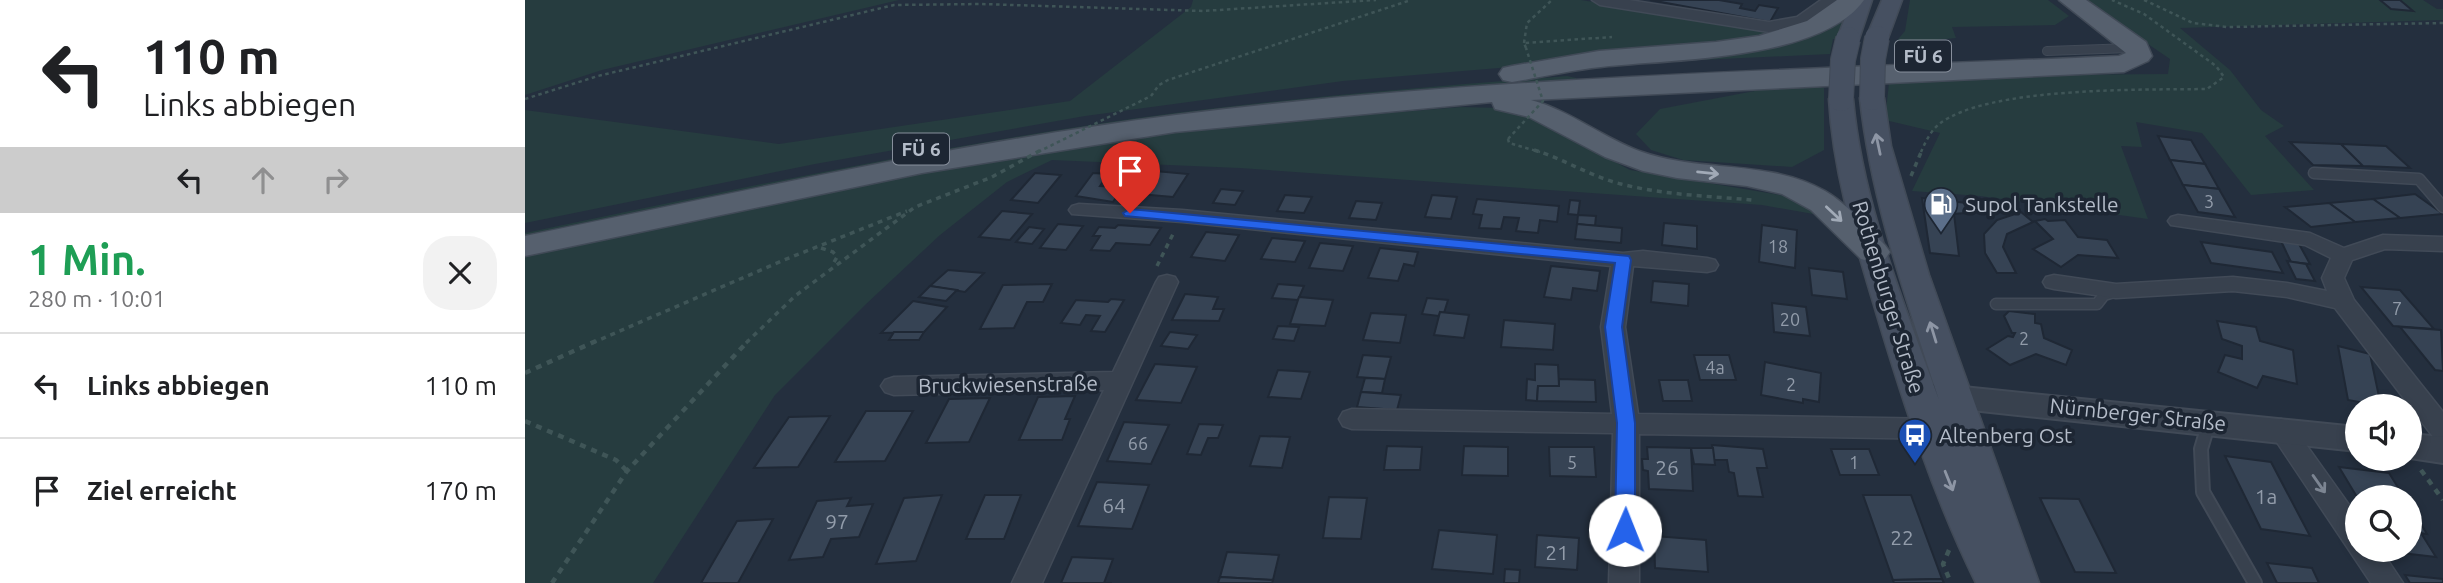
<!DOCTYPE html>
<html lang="de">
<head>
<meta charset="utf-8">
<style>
	:root { --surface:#fff; --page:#f2f2f2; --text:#202124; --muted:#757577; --line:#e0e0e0 }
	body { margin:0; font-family:Ubuntu,sans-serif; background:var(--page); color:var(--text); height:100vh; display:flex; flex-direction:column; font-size:26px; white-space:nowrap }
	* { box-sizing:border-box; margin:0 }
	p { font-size:23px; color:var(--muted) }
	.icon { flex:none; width:38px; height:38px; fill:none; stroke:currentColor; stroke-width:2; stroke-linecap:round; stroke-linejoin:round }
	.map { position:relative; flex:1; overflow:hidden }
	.panel { display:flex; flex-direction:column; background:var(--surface); width:525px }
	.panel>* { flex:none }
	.top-card { background:#fff; color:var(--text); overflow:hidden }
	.controls { position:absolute; left:1820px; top:394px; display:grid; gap:14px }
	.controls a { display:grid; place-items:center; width:77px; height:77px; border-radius:50%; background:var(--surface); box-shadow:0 4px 10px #0003; font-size:35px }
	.pin { position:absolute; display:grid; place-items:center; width:60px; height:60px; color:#fff; margin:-72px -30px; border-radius:50% 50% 50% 0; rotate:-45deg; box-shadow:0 0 7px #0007 }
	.pin .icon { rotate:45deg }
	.me { position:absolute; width:77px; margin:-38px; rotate:1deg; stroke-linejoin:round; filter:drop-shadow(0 0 5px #0008) }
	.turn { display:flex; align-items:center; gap:24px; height:147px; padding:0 28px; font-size:32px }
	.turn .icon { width:91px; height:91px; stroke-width:2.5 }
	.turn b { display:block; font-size:49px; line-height:60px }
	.lanes { display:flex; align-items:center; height:66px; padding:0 28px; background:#0003; justify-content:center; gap:35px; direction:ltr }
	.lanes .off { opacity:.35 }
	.round { display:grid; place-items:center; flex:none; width:74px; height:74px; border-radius:28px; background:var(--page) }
	.head { display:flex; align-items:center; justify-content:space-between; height:119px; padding:0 28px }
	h1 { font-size:42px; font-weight:700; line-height:52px; color:#1e9e55 }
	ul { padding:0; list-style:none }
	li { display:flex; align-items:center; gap:21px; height:105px; padding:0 28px; border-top:2px solid var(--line) }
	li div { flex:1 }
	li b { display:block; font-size:26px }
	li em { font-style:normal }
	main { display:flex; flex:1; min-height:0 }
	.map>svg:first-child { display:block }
	.green { fill:#263c3f }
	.building { fill:#364354; stroke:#1f2835; stroke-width:2 }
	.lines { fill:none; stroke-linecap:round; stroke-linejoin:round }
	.service-far2-casing { stroke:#414a57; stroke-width:10 }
	.service-far1-casing { stroke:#414a57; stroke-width:13 }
	.service-casing { stroke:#414a57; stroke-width:16 }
	.minor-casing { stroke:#414a57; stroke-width:3 }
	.tertiary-casing { stroke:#414a57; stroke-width:4 }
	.secondary-casing { stroke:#414a57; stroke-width:3 }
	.primary-casing { stroke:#414a57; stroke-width:3 }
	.path-far2 { stroke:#3f5557; stroke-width:2.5; stroke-dasharray:3.5 3.5; stroke-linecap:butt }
	.path-far1 { stroke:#3f5557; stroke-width:3.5; stroke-dasharray:5 5; stroke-linecap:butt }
	.path { stroke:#3f5557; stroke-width:4.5; stroke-dasharray:6 6; stroke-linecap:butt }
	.service-far2 { stroke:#38414e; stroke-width:8 }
	.service-far1 { stroke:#38414e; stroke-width:10 }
	.service { stroke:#38414e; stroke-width:12 }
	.minor { fill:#38414e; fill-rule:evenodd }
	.tertiary { fill:#38414e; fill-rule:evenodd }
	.secondary { fill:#465061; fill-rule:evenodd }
	.primary { fill:#56606e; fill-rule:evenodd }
	.secondary-bridge-casing { stroke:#414a57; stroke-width:26; stroke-linecap:butt }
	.path-bridge-far1 { stroke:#3f5557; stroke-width:2.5; stroke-dasharray:3.5 3.5; stroke-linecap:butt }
	.path-bridge { stroke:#3f5557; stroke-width:3.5; stroke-dasharray:5 5; stroke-linecap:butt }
	.secondary-bridge { stroke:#465061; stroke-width:24 }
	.oneway { stroke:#8e96a5 }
	.oneway2 { stroke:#a1aab7 }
	.oneway3 { stroke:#7c8592 }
	.route { fill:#2563eb; stroke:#184099; stroke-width:2 }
	.labels { text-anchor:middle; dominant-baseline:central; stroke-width:7; stroke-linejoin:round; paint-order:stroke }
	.number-label { font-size:18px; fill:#929caa }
	.shield { fill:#1d2633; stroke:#878f9c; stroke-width:2 }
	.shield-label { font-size:19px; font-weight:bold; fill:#b4bcc9 }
	.poi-label { font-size:21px; fill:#b4bcc9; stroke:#1d2633; text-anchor:start }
	.street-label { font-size:21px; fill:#b4bcc9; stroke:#1d2633 }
	.near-number-label { font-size:21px; fill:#929caa }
</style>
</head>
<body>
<main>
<section class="panel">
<div class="top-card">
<div class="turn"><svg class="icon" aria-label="left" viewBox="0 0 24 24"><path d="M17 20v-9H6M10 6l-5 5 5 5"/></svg><div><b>110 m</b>Links abbiegen</div></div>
<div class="lanes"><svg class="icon" aria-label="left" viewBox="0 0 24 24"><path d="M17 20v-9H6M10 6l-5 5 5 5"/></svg><svg class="icon off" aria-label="ahead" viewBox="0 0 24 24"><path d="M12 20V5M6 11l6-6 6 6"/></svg><svg class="icon off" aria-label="right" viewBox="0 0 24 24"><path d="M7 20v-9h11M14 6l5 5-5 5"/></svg></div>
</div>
<div class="head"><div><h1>1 Min.</h1><p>280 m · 10:01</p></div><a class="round"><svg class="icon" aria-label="close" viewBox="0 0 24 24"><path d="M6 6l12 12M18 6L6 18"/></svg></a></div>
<ul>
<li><svg class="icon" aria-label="left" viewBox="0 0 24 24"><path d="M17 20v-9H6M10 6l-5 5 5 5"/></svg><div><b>Links abbiegen</b></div><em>110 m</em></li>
<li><svg class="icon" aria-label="arrive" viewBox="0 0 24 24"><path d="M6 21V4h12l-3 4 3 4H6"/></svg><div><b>Ziel erreicht</b></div><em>170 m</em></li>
</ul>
</section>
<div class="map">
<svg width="1918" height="583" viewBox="0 0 1918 583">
	<rect width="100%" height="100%" fill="#242f3e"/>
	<g class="green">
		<polygon points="0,0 374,0 77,70 0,95"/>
		<polygon points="668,0 1056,0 1245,30 1258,29 1263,33 1010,65 818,81 560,116 290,164 0,223 0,110 254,144 545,101 666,7"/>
		<polygon points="1385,0 1523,0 1544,16 1530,25 1427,27 1431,38 1369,44 1380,31"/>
		<polygon points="1553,0 1898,0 1912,9 1918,9 1918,20 1655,28 1705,70 1736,110 1759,126 1740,136 1789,190 1726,195 1677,133 1611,122 1617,147 1596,146 1623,219 1455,196 1387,191 1415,133 1360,120 1364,83 1520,75 1643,74 1645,59 1570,8"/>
		<polygon points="1323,11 1312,39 1308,39 1305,54 1067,65 1191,53"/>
		<path d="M1042,76L1051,78L1052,81L765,106L0,240V233C206,190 411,146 620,117C760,98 901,87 1042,76Z"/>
		<polygon points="1285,85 1299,88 1299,150 1267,167 1158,160 1126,150 1111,134 1135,109 1240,89"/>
		<polygon points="936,107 976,108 1019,124 1105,170 1261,196 1294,215 1237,205 715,168 527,160 482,182 415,235 340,305 250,395 128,583 0,583 0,252 285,192 620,133"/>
	</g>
	<g class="building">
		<polygon points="1125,0 1194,0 1217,4 1215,8 1230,11 1234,5 1253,8 1245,22"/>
		<polygon points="1855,0 1875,0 1888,11 1866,9"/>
		<polygon points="1633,136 1666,140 1680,164 1645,160"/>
		<polygon points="1765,142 1816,144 1838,166 1788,165"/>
		<polygon points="1816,144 1861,146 1885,168 1838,166"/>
		<polygon points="1645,160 1680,164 1694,189 1658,185"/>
		<polygon points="630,171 663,174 648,197 614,194"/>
		<polygon points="510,173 536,175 513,203 486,200"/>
		<polygon points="568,173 583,174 575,186 598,187 588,202 551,196"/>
		<polygon points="1658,185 1694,189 1710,217 1673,212"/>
		<polygon points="696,189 718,191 710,205 688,203"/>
		<polygon points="1890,194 1918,214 1875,218 1848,199"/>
		<polygon points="760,195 787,197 779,213 752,211"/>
		<polygon points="907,195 932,197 926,219 900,217"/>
		<polygon points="1397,198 1451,204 1452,212 1429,214 1434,256 1405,253"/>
		<polygon points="952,199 1034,206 1032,222 1015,220 1013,233 991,231 994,218 979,217 976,229 954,228 957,215 948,214"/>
		<polygon points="1848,199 1875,218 1830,222 1804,203"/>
		<polygon points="1045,200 1055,201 1053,215 1043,214"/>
		<polygon points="831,201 857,203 851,220 824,218"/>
		<polygon points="1804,203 1830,222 1786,227 1760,207"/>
		<polygon points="477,211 507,214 485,240 454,237"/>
		<polygon points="1496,212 1508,222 1482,234 1478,247 1491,273 1472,273 1460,253 1459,234 1472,220"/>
		<polygon points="1053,215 1071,216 1070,226 1052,224"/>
		<polygon points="1520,219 1523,221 1540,220 1553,237 1582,240 1593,258 1553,255 1536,267 1508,249 1528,239 1510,221"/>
		<polygon points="1139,223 1172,226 1172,249 1137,245"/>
		<polygon points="533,224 558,226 541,250 515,248"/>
		<polygon points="1052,224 1097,228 1096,243 1050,239"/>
		<polygon points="593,225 636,228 625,245 591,243 585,251 566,250 575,236 568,236 574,227 590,228"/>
		<polygon points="1237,225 1272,230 1270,268 1234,262"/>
		<polygon points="504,227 519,229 507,244 491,242"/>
		<polygon points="681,232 714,235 700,261 666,257"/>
		<polygon points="747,238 780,241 770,262 736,259"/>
		<polygon points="1756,241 1774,244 1785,264 1766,262"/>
		<polygon points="1676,242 1747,252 1758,273 1686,263"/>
		<polygon points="795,243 828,246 818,271 784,268"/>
		<polygon points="855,248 893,252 889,266 879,264 873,281 843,278"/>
		<polygon points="1762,261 1781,264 1790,281 1771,279"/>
		<polygon points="1026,266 1075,271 1072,291 1048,288 1046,300 1019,297"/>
		<polygon points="1284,268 1318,272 1322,299 1287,295"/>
		<polygon points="423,270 459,273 440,292 405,286"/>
		<polygon points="1128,281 1164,284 1163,306 1126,302"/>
		<polygon points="527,284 518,302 502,302 489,328 455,329 478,285"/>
		<polygon points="753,284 779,286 773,300 747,298"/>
		<polygon points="405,286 432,290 421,301 394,297"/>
		<polygon points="1836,287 1875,290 1909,329 1868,326"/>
		<polygon points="660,294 693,297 688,309 699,309 694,321 647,320"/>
		<polygon points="774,297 808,300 800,326 765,324"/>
		<polygon points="902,298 923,300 919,313 915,312 914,316 897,314"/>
		<polygon points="586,299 599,300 580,332 566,331 575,316 561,315 555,325 536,323 551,300 583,302"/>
		<polygon points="388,301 422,307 399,332 356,333"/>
		<polygon points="1247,303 1281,307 1285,336 1249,332"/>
		<polygon points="1484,311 1510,314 1510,323 1516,324 1519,338 1547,350 1541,365 1511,354 1485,365 1462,349 1483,336 1488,337 1490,333 1487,333 1479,316"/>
		<polygon points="915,312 944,315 939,338 909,335"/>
		<polygon points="846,313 881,315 875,343 838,340"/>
		<polygon points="979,320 1030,324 1028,350 976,347"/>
		<polygon points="1692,321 1731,327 1735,341 1768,350 1772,384 1738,376 1732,388 1693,372 1700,355 1717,359 1717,346 1697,339"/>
		<polygon points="753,326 774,327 769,341 748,339"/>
		<polygon points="1875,327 1916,330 1918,371 1910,370"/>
		<polygon points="369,332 399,332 394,340 364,340"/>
		<polygon points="645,332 672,335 663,349 636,346"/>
		<polygon points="1813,346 1845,354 1856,406 1823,400"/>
		<polygon points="838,355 866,357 860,379 832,377"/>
		<polygon points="1169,355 1204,355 1211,380 1175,380"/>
		<polygon points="1240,362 1296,373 1294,402 1278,399 1278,403 1236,395"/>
		<polygon points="630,364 672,367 656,403 611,400"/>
		<polygon points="1010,364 1033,365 1034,386 1013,386 1012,401 1001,400 1002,379 1010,380"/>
		<polygon points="753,370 785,372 776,399 743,397"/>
		<polygon points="840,378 860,379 857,393 836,392"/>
		<polygon points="1034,379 1070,380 1071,402 1012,401 1013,386 1034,386"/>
		<polygon points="1134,380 1163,380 1167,401 1138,401"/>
		<polygon points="836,392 876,395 872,410 832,407"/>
		<polygon points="550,396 540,419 545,419 537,440 494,440 513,397"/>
		<polygon points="465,398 444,442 401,443 424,399"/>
		<polygon points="341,411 388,411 360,461 310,462"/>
		<polygon points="305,416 273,467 229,468 264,417"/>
		<polygon points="599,422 644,425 626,464 582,461"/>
		<polygon points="674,424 698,425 693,438 683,438 676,455 662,454"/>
		<polygon points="735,436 765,437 757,468 725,466"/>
		<polygon points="1187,445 1238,449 1242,468 1232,468 1238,497 1213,496 1209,473 1204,472 1202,460 1189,460"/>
		<polygon points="862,446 897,447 895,470 859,470"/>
		<polygon points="939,446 983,447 983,476 937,475"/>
		<polygon points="1024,447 1069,447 1071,477 1025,476"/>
		<polygon points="1122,447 1166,448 1168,491 1124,489 1123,471 1118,470 1117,459 1123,459"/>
		<polygon points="1166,448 1188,448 1190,465 1169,464"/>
		<polygon points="1306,449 1344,449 1354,475 1315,475"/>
		<polygon points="1700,456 1746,462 1785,536 1736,529"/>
		<polygon points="1814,467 1864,473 1879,497 1832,497"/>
		<polygon points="572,482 624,485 607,529 553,526"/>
		<polygon points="417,495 391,561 351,564 379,498"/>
		<polygon points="460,495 496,495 479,539 441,539"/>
		<polygon points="1338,495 1386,495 1417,579 1368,580"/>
		<polygon points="804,497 842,498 836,539 798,538"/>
		<polygon points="326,498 322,506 348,504 334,537 306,539 298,557 264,560 292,501"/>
		<polygon points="1515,498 1554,499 1591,573 1550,572"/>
		<polygon points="1885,506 1902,534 1885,532"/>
		<polygon points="248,519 213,583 176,583 212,521"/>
		<polygon points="914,530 972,535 968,574 907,569"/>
		<polygon points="1885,532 1896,533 1911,557 1859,551 1885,550"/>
		<polygon points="1012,535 1054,538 1052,570 1010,567"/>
		<polygon points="1129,536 1181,540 1183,572 1130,568"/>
		<polygon points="702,552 754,555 748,580 695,577"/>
		<polygon points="547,557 588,559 579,583 587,583 536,583"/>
		<polygon points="1742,563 1787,568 1794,583 1752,583"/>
		<polygon points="980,569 995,570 994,583 979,583"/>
		<polygon points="1880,575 1918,579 1918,583 1885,583"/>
		<polygon points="695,577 748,580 747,583 693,583"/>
		<polygon points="1417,579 1419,583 1369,583 1368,580"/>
	</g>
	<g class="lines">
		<defs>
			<polyline id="service-far2" points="1522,51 1606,48"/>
			<g id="service-far1">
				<polyline points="1789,173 1894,179 1918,207"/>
				<polyline points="1471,304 1572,304 1579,295 1589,292"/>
			</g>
			<polyline id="service" points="1684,422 1676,449 1678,492 1730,583"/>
			<g id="minor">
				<polygon points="1067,0 1104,0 1244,22 1272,17 1296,0 1313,0 1297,15 1283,23 1244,32 1075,5"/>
				<polygon points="554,204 657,210 1098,253 1118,251 1182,258 1190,260 1193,265 1190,270 1182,272 1108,266 1100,327 1113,414 1417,419 1426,422 1430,429 1426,436 1417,439 1114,434 1114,583 1084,583 1088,433 827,429 818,426 814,419 818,412 827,409 1087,414 1076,327 1086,266 657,222 547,214 544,210 547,206"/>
				<polygon points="1653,215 1785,233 1819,248 1858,235 1918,237 1918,251 1860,249 1827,260 1819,278 1829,300 1918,412 1918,441 1909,438 1810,308 1762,297 1708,291 1591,298 1529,289 1521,287 1518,282 1521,277 1529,275 1591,284 1708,277 1762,283 1802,291 1797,278 1806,258 1780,245 1646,225 1643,221 1646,217"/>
				<polygon points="642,275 650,277 653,282 517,583 487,583 579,390 369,395 360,392 356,386 360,380 369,377 588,372 631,282 634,277"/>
				<polygon points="1756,419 1765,422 1832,516 1832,550 1856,550 1878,583 1846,583 1743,429 1747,422"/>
			</g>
			<g id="tertiary">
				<polygon points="1409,384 1832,427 1832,451 1409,406 1398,403 1393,395 1398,387"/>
				<polygon points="1885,434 1918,437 1918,463 1885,458"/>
			</g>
			<g id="secondary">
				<polygon points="1327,0 1347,0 1334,39 1331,44 1315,44 1312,39"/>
				<polygon points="1357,0 1377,0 1363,38 1360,43 1344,43 1341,38"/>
				<path d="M1347,91L1356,93L1359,98L1366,146L1404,275L1514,583H1451C1408,496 1379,405 1351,312C1330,242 1308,173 1304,99L1307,94L1316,92L1325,94L1328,99C1337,203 1379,303 1414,400C1382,301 1346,201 1335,98L1338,93Z"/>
			</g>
			<g id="primary">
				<path d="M1312,0H1339C1296,61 1144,59 1076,67C1047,70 1017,77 987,82L978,80L974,74L978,68L987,66L1074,51L1191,42L1234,36L1282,21Z"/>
				<path d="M1534,0H1561L1621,42L1627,56L1623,61L1599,72L1006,100C1046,111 1078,138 1117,152C1177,173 1243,159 1300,191C1323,204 1340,227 1360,245L1365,252L1360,259L1348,262L1336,259L1286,210L1257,194L1222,186L1152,178L1118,171L1080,157L1004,117L970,109L967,102L650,132L397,173L0,256V236C216,192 432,143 651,115C964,76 1279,70 1594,56L1601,53Z"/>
			</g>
		</defs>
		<use href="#service-far2" class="service-far2-casing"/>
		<use href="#service-far1" class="service-far1-casing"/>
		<use href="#service" class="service-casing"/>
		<use href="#minor" class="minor-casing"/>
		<use href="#tertiary" class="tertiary-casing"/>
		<use href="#secondary" class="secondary-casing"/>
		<use href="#primary" class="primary-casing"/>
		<g class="path-far2">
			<polyline points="1619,0 1668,23 1702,27 1918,23"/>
			<polyline points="999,43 1002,23 1027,0"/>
			<polyline points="1001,48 999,43 1087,37"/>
			<polyline points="626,96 634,85 643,80 886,0"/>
			<polyline points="0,99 73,76 369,5 456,4 678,11 851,0"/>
			<polyline points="983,139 984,143 1015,152"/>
			<path d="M1396,152C1400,143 1405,132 1413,125C1460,86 1620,90 1682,89L1699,77L1691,66L1619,14L1587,0"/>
		</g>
		<g class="path-far1">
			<path d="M1009,150C1039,159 1067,177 1096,184C1139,195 1184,196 1227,200"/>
			<polyline points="1386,176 1397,150"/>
			<polyline points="296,248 308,252 312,257 308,264"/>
			<polyline points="632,266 649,232"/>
			<polyline points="67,343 259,260 382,211"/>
			<polyline points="221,343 270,296 390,207 467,177"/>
		</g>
		<g class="path">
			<polyline points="0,373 71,341"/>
			<polyline points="0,421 91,460 102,471"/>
			<polyline points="1896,470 1918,500"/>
			<polyline points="1424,550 1418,564 1426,583"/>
			<polyline points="27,583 102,471 223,341"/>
		</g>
		<use href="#service-far2" class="service-far2"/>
		<use href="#service-far1" class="service-far1"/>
		<use href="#service" class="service"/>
		<use href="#minor" class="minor"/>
		<use href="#tertiary" class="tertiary"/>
		<use href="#secondary" class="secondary"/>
		<use href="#primary" class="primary"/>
		<defs>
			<g id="secondary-bridge">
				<polyline points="1347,98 1348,59 1352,38"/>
				<polyline points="1316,99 1318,60 1323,39"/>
			</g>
		</defs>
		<use href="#secondary-bridge" class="secondary-bridge-casing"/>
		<g class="path-bridge-far1">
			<polyline points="983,139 1018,101 1001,48"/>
			<polyline points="513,152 626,96"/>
		</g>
		<polyline class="path-bridge" points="467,177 516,150"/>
		<use href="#secondary-bridge" class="secondary-bridge"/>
	</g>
	<defs><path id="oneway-shaft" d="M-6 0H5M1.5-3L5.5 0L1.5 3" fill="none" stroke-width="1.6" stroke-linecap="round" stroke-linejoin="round" transform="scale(1.75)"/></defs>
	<g class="oneway">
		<use href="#oneway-shaft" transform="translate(1353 144) rotate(-102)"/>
		<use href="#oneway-shaft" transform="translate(1408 332) rotate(-107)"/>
		<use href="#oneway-shaft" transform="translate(1424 481) rotate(68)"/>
	</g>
	<g class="oneway2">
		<use href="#oneway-shaft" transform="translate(1183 173) rotate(6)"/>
		<use href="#oneway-shaft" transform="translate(1309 214) rotate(43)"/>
	</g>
	<use class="oneway3" href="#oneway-shaft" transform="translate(1794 484) rotate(55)"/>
	<polygon class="route" points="605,209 1104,256 1106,260 1097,327 1110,423 1110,530 1107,536 1100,538 1093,536 1090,530 1092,423 1080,327 1090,263 600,216 598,213"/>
	<defs>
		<symbol id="fuel-pin" viewBox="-11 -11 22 30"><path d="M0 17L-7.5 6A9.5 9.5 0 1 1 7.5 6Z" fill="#5c6f8a" stroke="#1d2633"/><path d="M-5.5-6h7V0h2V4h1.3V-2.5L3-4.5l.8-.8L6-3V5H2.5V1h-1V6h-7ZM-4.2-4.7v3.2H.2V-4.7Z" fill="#fff"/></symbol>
		<symbol id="bus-pin" viewBox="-11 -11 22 30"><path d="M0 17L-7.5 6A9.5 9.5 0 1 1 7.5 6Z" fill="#1a4fb4" stroke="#1d2633"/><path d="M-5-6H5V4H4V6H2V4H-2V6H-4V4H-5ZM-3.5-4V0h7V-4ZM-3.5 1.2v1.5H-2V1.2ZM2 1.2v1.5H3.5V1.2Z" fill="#fff"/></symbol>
	</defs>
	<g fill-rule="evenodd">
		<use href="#fuel-pin" x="1397" y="185" width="38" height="52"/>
		<use href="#bus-pin" x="1371" y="416" width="38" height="52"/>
	</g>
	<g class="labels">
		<g class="number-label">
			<text x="1684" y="201">3</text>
			<text x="1253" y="246">18</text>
			<text x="1872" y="308">7</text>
			<text x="1265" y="319">20</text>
			<text x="1499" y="338">2</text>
			<text x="1190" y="367">4a</text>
			<text x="1266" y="384">2</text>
			<text x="613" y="443">66</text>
			<text x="1047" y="462">5</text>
			<text x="1329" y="462">1</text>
		</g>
		<g class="shield">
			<rect x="1370" y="40.5" width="56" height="31" rx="5"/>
			<rect x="368" y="133.5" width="56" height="31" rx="5"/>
		</g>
		<g class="shield-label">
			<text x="1398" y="56">FÜ 6</text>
			<text x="396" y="149">FÜ 6</text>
		</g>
		<g class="poi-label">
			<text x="1440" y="204">Supol Tankstelle</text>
			<text x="1414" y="435">Altenberg Ost</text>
		</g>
		<g class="street-label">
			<text transform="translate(1364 297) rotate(73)">Rothenburger Straße</text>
			<text transform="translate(483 384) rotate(-1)">Bruckwiesenstraße</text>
			<text transform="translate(1613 414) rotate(6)">Nürnberger Straße</text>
		</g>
		<g class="near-number-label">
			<text x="1142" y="467">26</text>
			<text x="1741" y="496">1a</text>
			<text x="589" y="505">64</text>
			<text x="312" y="521">97</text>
			<text x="1377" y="537">22</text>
			<text x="1032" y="552">21</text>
		</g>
	</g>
</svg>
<div class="controls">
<a><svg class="icon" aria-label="sound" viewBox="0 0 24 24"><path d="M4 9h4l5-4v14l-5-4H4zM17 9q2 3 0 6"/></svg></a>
<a><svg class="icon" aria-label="search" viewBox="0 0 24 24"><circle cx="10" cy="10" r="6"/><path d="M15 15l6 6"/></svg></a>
</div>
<div class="pin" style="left:605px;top:213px;background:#d93025"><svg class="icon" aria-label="arrive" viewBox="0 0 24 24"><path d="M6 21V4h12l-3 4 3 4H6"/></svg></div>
<svg class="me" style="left:1100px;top:530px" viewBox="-20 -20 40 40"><circle r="19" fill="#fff"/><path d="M0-13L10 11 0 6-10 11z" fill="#2563eb"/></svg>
</div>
</main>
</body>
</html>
